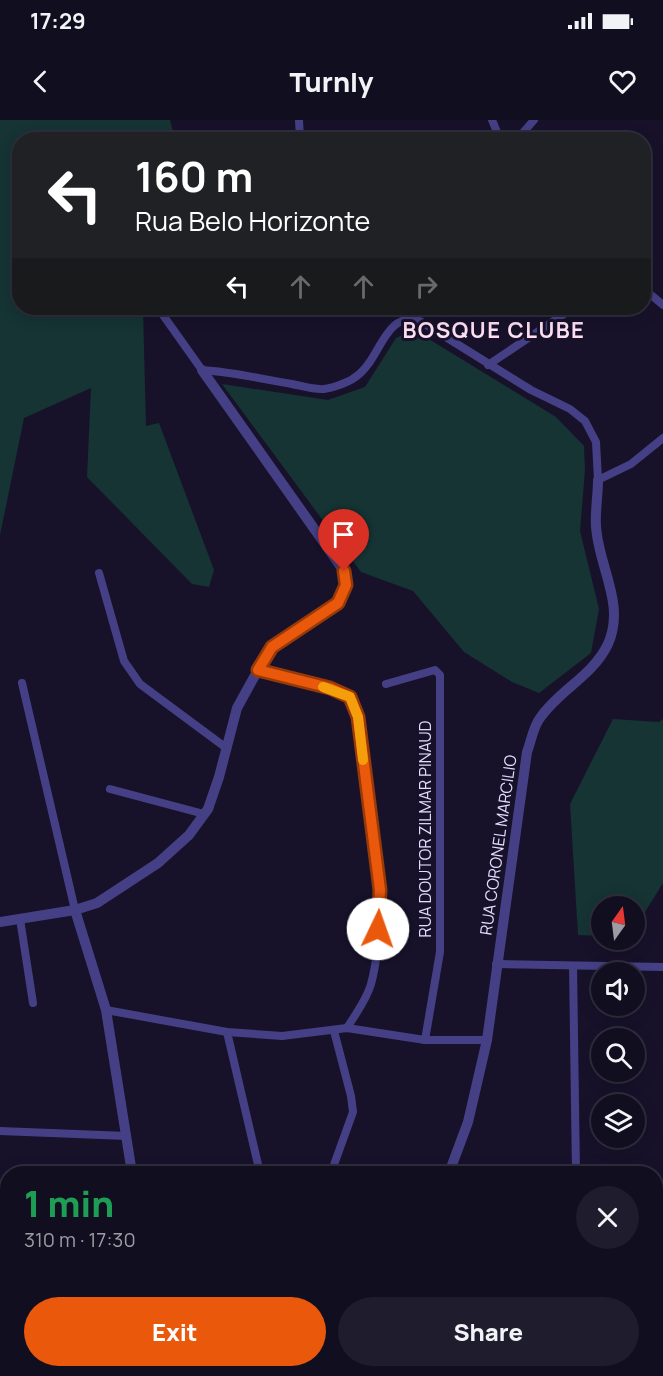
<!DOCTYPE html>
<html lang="en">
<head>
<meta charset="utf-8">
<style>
	:root { --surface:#110e20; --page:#1e1c2d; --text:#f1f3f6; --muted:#9c9ca5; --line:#302e3e; --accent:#ea580c }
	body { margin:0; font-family:Manrope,sans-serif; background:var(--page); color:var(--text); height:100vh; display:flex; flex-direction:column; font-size:22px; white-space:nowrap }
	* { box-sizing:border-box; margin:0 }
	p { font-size:20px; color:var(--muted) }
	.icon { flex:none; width:33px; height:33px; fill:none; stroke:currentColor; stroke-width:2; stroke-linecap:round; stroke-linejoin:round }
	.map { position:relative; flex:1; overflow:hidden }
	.side { position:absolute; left:0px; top:1046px; width:663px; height:212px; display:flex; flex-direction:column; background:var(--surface); border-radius:24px 24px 0 0; box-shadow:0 3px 15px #0003,0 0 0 2px var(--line) }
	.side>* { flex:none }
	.top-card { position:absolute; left:12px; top:12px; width:639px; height:183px; border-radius:24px; box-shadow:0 3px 15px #0003,0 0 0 2px var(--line); background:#202124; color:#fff; overflow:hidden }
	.needle { width:39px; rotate:14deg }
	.fabs { position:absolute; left:591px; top:776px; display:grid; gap:12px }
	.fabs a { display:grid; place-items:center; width:54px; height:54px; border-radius:50%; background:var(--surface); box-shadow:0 3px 15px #0003,0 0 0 2px var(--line); font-size:30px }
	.pin { position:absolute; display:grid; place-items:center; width:51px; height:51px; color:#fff; margin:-62px -26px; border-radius:50% 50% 50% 0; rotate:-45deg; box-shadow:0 0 6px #0007 }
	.pin .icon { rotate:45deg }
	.me { position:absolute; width:66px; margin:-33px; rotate:3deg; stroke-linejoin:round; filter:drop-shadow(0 0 4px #0008) }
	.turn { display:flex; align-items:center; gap:21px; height:126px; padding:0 24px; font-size:27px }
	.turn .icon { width:78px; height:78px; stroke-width:2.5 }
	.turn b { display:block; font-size:42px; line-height:51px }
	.lanes { display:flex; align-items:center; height:57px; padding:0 24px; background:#0003; justify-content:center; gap:30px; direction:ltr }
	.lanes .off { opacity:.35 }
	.round { display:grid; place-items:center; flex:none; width:63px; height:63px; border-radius:32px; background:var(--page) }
	.headline { display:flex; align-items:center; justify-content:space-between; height:102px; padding:0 24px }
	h1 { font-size:36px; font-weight:800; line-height:45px; color:#1e9e55 }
	.action { display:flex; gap:12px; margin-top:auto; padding:12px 24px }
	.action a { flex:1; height:69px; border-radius:36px; background:var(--accent); color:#fff; font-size:24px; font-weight:800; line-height:69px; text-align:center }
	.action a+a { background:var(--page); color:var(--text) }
	.status { display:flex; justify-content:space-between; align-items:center; height:42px; padding:0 30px; background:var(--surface); direction:ltr }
	.status svg { height:16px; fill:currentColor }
	header { display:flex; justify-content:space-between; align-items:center; height:78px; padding:0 24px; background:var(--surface); font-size:27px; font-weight:800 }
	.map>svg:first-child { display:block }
	.green { fill:#163434 }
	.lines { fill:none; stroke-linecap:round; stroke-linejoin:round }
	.river { stroke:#12274e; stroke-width:18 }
	.building { fill:#291f4a }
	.minor { stroke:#454086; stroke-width:8 }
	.tertiary { stroke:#454086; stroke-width:10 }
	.secondary { stroke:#8079f8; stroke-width:12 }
	.route-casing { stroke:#983908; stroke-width:15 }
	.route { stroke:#ea580c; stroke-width:10 }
	.slow { stroke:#f59e0b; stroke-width:10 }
	.labels { text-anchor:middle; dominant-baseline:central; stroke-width:6; stroke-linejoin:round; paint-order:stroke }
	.street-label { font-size:16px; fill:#e2ddfd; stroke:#17122a }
	.district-label { font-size:22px; font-weight:bold; letter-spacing:1.5px; fill:#fddff1; stroke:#17122a }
</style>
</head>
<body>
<div class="status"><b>17:29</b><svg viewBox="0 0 49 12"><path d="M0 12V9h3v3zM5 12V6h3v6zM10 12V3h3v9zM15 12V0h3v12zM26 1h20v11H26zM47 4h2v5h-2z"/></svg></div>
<header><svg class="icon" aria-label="back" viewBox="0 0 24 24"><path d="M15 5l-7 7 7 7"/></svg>Turnly<svg class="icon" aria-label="heart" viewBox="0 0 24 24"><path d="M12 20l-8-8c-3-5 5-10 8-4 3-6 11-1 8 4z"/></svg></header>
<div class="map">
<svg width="663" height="1256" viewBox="0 0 663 1256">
	<rect width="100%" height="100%" fill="#17122a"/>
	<g class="green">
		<polygon points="0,0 170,0 175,19 20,20 20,188 143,188 146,306 159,303 214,450 209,467 192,464 87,357 91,268 24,298 0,415"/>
		<polygon points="414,210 556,297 584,326 585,350 580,411 599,489 591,533 539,573 512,562 464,532 413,471 361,452 222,264 328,280 365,267 396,218"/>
		<polygon points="613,599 659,602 663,599 663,763 635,808 634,786 602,786 601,816 578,815 570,684"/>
		<polygon points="208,1250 345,1250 371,1256 236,1256"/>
	</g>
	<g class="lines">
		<g class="river">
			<polyline points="0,1179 8,1180"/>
			<polyline points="316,1250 342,1256"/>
			<polyline points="654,1256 663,1253"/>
		</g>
	</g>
	<polygon class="building" points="0,1201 8,1203 8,1254 0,1254"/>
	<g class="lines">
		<g class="minor">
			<polyline points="299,0 300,20"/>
			<polyline points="492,0 497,12 507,20"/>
			<polyline points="512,20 521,15 534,0"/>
			<polyline points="644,169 663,185"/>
			<path d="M158,188L202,250C233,252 262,259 292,264C302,266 315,270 324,269C332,268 347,263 354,258C381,242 383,190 420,201L531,270L570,289L585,301L596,322L598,360L631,344L663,318"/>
			<polyline points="488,245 573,188"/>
			<polyline points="99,453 124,541 140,564 225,627"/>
			<path d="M258,550L330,569L350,577L358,597C368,678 392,785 371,864C367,879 355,895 347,908"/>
			<polyline points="22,563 75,790"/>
			<polyline points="386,564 435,550 440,555 440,832 425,920"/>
			<polyline points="110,669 204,694"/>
			<polyline points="20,799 33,883"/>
			<polyline points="496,844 663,847"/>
			<polyline points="573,846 576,1053"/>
			<polyline points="106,890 227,912 282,916 347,908 425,920 487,920"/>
			<polyline points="227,912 260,1053"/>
			<polyline points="0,1011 127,1016"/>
			<polyline points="331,1053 353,992 351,976 334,911"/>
			<polyline points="439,1256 442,1250"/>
			<polyline points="576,1256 576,1250"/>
		</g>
		<g class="tertiary">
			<polyline points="75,790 106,890 132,1053"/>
			<polyline points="0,802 75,790 97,783 158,743 189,715 208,689 219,657 237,588 258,550 272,527 338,483 346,465 344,451 202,250"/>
			<path d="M449,1053L468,1002L487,920L527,632C531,622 533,607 540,598C560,569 592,557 608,524C626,484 598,446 596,406C595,391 598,375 598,360"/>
		</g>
		<g class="secondary">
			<polyline points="0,1116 8,1116"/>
			<polyline points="656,1124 663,1124"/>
			<polyline points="0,1130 8,1131"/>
			<polyline points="656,1137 663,1137"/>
		</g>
	</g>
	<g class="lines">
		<defs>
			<polyline id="route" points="344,451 346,465 338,483 272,527 258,550 330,568 350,577 358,597 380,770 378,809"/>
		</defs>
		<use href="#route" class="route-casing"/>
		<use href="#route" class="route"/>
		<polyline class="slow" points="323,567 350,577 358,597 363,640"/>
	</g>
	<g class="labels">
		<g class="street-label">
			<text transform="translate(425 709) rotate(-90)">RUA DOUTOR ZILMAR PINAUD</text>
			<text transform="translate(498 725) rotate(-82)">RUA CORONEL MARCILIO</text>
		</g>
		<g class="district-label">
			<text x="494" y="210">BOSQUE CLUBE</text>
		</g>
	</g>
</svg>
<div class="fabs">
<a><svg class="needle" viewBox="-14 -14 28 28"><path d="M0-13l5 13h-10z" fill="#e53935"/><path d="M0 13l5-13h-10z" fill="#9c9ca5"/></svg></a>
<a><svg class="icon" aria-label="sound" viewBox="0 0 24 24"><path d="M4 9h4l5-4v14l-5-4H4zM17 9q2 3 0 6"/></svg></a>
<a><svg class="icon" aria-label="search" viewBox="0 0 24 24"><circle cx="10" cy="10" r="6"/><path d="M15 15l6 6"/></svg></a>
<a><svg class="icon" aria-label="layers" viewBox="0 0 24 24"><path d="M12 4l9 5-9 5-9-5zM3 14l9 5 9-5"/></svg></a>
</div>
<div class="pin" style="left:344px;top:451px;background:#d93025"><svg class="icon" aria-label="arrive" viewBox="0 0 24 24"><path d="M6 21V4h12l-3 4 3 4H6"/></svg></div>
<svg class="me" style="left:378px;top:809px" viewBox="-20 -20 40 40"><circle r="19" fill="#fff"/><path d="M0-13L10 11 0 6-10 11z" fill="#ea580c"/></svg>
<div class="top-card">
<div class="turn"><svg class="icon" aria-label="left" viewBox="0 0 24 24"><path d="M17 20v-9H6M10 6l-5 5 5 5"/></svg><div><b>160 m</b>Rua Belo Horizonte</div></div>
<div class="lanes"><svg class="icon" aria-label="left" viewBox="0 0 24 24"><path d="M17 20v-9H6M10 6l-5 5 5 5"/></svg><svg class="icon off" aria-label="ahead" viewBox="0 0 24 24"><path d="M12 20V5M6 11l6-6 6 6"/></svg><svg class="icon off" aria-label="ahead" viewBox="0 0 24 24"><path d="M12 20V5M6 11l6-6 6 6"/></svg><svg class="icon off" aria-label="right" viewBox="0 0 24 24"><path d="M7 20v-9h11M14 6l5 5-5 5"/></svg></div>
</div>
<section class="side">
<div class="headline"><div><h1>1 min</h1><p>310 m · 17:30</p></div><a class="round"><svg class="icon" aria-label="close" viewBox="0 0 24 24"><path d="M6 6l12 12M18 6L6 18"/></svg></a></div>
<div class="action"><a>Exit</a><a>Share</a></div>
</section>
</div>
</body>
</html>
